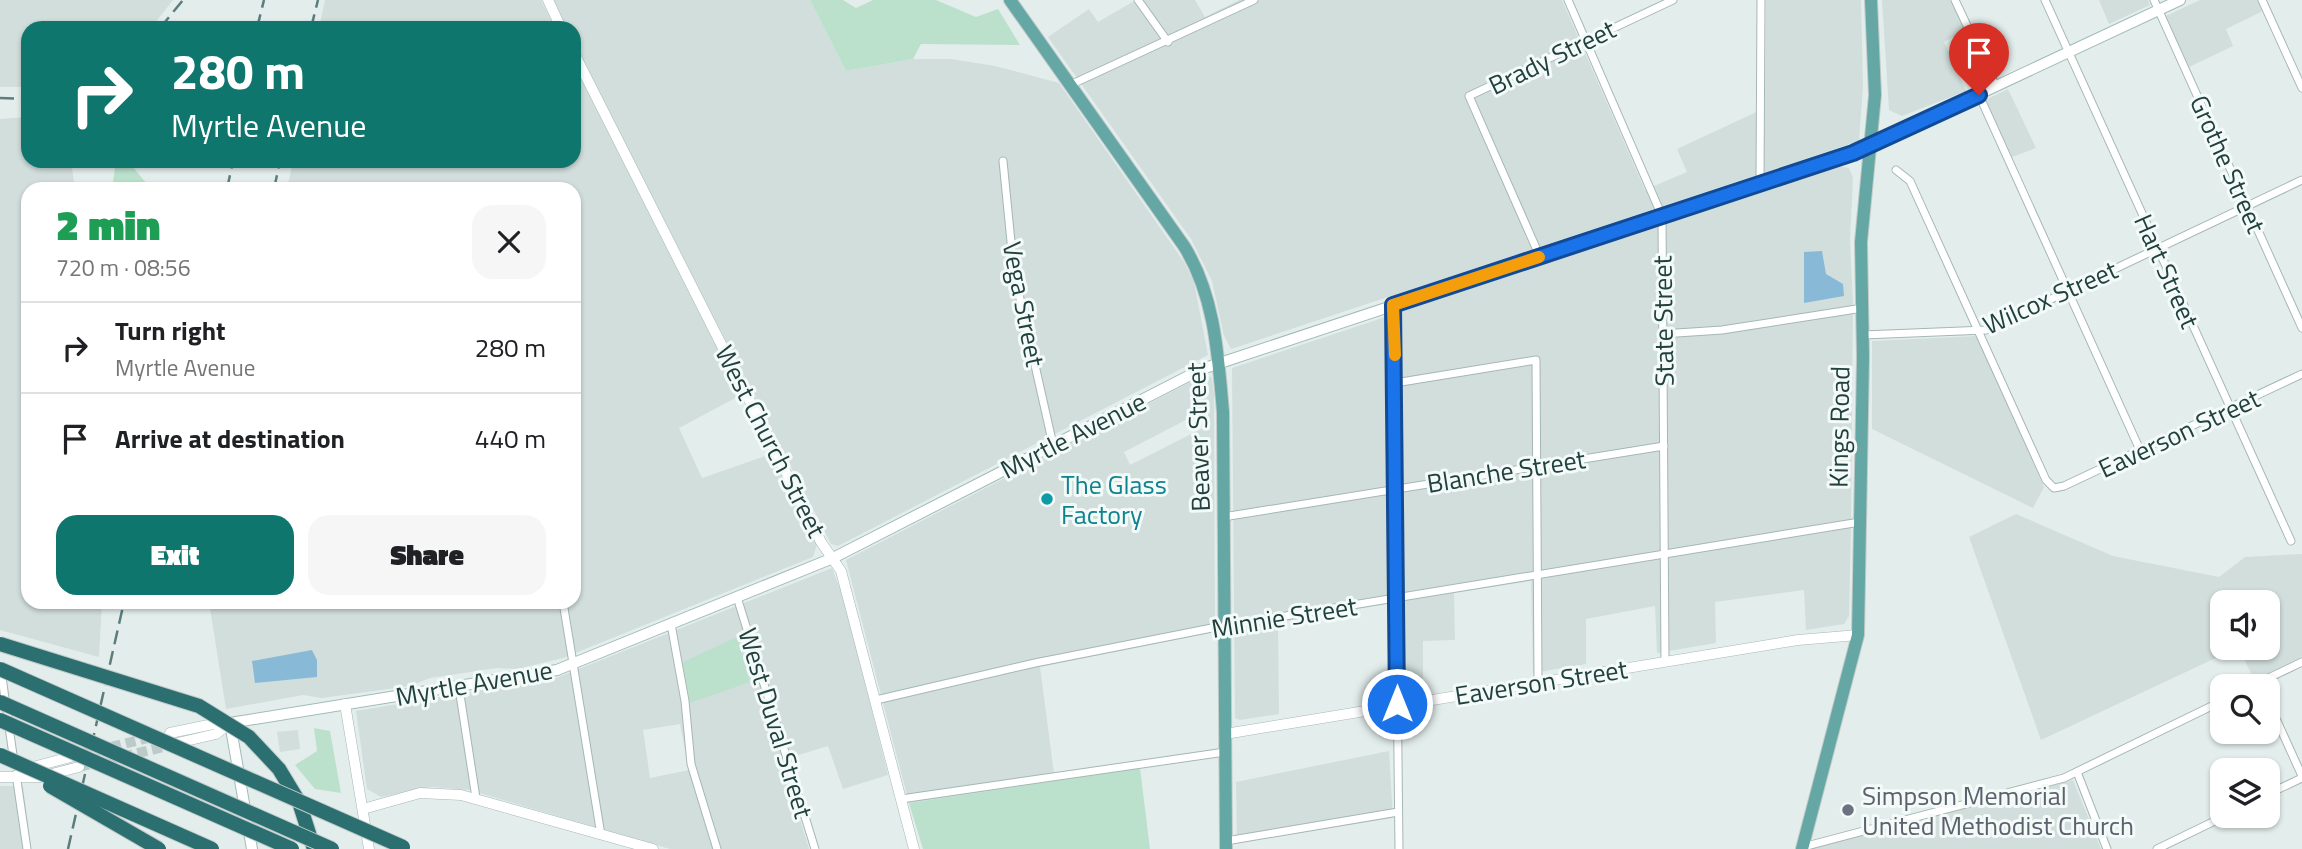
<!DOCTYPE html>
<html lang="en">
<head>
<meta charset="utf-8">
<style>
	:root { --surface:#fff; --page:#f6f6f6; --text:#202124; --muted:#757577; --line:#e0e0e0; --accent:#0f766e }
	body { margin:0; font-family:"Titillium Web",sans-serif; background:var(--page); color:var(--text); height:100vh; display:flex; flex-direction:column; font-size:26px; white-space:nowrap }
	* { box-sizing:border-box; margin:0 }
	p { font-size:23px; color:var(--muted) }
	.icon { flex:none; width:38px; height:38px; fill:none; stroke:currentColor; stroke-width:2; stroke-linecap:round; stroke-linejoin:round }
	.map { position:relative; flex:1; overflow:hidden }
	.sheet { position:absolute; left:21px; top:182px; width:560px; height:427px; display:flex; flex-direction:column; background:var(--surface); border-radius:21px; box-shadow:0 2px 5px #0004 }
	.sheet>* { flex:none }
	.top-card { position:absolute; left:21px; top:21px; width:560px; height:147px; border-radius:21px; box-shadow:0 2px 5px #0004; background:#0f766e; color:#fff; overflow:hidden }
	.tools { position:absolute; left:2210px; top:590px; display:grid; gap:14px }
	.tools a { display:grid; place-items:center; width:70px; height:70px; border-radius:14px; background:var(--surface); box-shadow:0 2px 5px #0004; font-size:35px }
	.pin { position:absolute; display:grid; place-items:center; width:60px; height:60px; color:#fff; margin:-72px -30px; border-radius:50% 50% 50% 0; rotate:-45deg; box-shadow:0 0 7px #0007 }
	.pin .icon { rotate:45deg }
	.me { position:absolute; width:77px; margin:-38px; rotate:0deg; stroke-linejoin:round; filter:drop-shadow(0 0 5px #0008) }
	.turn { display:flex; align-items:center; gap:24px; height:147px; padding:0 35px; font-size:32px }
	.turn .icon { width:91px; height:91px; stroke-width:2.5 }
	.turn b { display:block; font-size:49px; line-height:60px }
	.round { display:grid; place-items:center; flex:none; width:74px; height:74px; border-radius:21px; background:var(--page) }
	.overview { display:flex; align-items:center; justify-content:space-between; height:119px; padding:0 35px }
	h1 { font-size:42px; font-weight:800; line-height:52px; color:#1e9e55 }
	.action { display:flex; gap:14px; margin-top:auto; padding:14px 35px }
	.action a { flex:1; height:80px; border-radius:21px; background:var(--accent); color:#fff; font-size:28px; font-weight:800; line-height:80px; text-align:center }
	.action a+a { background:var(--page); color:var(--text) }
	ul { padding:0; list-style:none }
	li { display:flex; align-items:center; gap:21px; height:91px; padding:0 35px; border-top:2px solid var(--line) }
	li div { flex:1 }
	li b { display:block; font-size:26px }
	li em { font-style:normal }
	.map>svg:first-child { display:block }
	.built { fill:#d1dedb; fill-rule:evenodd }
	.green { fill:#bbe1cd }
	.water { fill:#88bad7 }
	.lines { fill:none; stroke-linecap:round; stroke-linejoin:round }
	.tertiary-tunnel { stroke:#bccbc9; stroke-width:10; stroke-dasharray:10 5; stroke-linecap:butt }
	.minor-casing { stroke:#a5b7b5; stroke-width:9 }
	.tertiary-casing { stroke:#a5b7b5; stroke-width:11 }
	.secondary-casing { stroke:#a1bbb7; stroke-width:12 }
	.primary-casing { stroke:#c1cac9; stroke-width:14 }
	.motorway-casing { stroke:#c1cac9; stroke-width:16 }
	.minor { stroke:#fff; stroke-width:7 }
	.tertiary { stroke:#fff; stroke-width:10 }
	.secondary { stroke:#fff; stroke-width:10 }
	.primary { stroke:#65a7a4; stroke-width:12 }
	.motorway { stroke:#2b6f70; stroke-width:14 }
	.rail { stroke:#5c7d7b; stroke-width:2.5; stroke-dasharray:14 7; stroke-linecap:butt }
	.motorway-bridge-casing { stroke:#c1cac9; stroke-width:16; stroke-linecap:butt }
	.motorway-bridge { stroke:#2b6f70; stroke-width:14 }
	.route-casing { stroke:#114b97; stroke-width:18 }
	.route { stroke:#1a73e8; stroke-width:12 }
	.slow { stroke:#f59e0b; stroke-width:12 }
	.culture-dot { fill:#0f9aa8; stroke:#f4faf8; stroke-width:2.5 }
	.worship-dot { fill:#6b7280; stroke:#f4faf8; stroke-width:2.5 }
	.labels { text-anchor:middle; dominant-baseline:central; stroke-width:6; stroke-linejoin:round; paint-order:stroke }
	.street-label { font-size:26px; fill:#21413f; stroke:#f4faf8 }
	.culture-label { font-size:26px; fill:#0d838f; stroke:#f4faf8; text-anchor:start }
	.worship-label { font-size:26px; fill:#5b616d; stroke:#f4faf8; text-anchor:start }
</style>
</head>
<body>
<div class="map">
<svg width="2302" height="849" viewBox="0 0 2302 849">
	<rect width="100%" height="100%" fill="#e3eeec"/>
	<g class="built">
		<polygon points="0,0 173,0 151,28 28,28 28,87 0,87"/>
		<polygon points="325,0 541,0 555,28 319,28"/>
		<polygon points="553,0 810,0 846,71 913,59 951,59 995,66 1059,83 1184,262 1194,282 1208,355 838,546 831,544 649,193 574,42 574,28 567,28"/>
		<polygon points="1136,0 1195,0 1205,17 1239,0 1562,0 1645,190 1687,172 1677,149 1765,108 1766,0 1861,0 1863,87 1859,141 1231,349 1224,336 1212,281 1191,239 1048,37 1089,9 1098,22"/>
		<polygon points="1882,0 1950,0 1965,30 1944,42 1966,91 1902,116 1889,110"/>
		<polygon points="2099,0 2148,0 2150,5 2109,24"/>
		<polygon points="2200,0 2258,0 2263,11 2226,29 2233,46 2189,67 2166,16"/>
		<polygon points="574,65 741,395 679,428 702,478 771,454 817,544 813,557 563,658 517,669 497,668 430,678 410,686 322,698 303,695 226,709 209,602 574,602 574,189 287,189 293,161 574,161"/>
		<polygon points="2008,89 2036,148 2004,160 1979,103"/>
		<polygon points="28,117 28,161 71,161 75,189 28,189 28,602 102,602 99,657 0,630 0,119"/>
		<polygon points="1839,166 1849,168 1853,178 1850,239 1853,302 1851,528 1849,616 1844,624 1806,630 1804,590 1715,602 1716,643 1657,653 1655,606 1586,619 1586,664 1533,673 1531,581 1454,593 1455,640 1423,641 1423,691 1393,695 1392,603 1278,623 1279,714 1240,720 1235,718 1232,368"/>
		<polygon points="1977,336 2044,487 2033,508 1872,429 1872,341"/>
		<path d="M1206,374L1212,378L1214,393L1215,632L1040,667L1055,781L909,803L846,560ZM1207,409L1209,425L1130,465L1124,452Z"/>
		<polygon points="2016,514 2113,556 2219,577 2245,557 2302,554 2302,657 2254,680 2239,648 2268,648 2268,602 2222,602 2222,648 2237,648 2041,740 1969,537"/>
		<path d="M832,568L844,599L888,775L843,789L828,746L782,760L809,849H670L469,790L433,787L381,797L367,789L356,711L556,678ZM680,724L689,770L650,778L643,730Z"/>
		<polygon points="298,730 300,749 280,752 277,732"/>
		<polygon points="1389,751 1393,818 1237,843 1236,782"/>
		<polygon points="2073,780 2101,849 1813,849 1813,848"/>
		<polygon points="0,786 23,786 31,849 0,849"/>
	</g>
	<g class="green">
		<polygon points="810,0 843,0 856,8 873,0 936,0 976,17 998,9 1020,45 921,44 913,59 846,71"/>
		<polygon points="116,161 128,161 151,189 112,189"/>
		<polygon points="737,637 750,682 690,703 683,662"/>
		<polygon points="314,728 330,731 341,793 315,789 295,765 317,751"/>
		<polygon points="1140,768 1150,849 923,849 909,803"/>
	</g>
	<g class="water">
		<polygon points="1822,251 1826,274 1843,284 1844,296 1804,303 1804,252"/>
		<polygon points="312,650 317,660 317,677 255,683 252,661"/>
	</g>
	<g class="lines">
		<g class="tertiary-tunnel">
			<polyline points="82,754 152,737"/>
			<polyline points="79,767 168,746"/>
		</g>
		<defs>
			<g id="minor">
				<polyline points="1138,0 1168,42"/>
				<polyline points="1568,0 1662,216 1665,662"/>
				<polyline points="1955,0 1996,87"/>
				<polyline points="2045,0 2291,541"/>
				<polyline points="2154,0 2302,328"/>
				<polyline points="2262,0 2302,88"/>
				<polyline points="1070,85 1254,0"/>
				<polyline points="1979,95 2140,450"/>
				<polyline points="1003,161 1014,272 1053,445"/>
				<polyline points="1896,170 1910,181 2046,480 2054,488 2064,486 2302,374"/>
				<polyline points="1760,183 1761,0"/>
				<polyline points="1540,257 1469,96 1673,0"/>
				<polyline points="1393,305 1399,849"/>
				<polyline points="1662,334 1722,330 1863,308"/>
				<polyline points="1863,335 1986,330 2302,180"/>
				<polyline points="1395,383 1536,360 1538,682"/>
				<polyline points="1223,517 1664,446"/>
				<polyline points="737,597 815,849"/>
				<polyline points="563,602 601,835"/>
				<polyline points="671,624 685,701 691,764 717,849"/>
				<polyline points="1,670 14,762"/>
				<polyline points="2252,686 2302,662"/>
				<polyline points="459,688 476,798"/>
				<polyline points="876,700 1035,663 1212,628 1860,522"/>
				<polyline points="2268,701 2302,776"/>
				<polyline points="2077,772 2107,849"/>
				<polyline points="16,774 27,849"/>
				<polyline points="2268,794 2302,778"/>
				<polyline points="901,799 1225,752"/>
				<polyline points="1226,841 1398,812"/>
				<polyline points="1803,847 2064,778 2222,701"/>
				<polyline points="2157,849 2225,816"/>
			</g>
			<g id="tertiary">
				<polyline points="548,0 561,28"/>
				<polyline points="574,53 821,542 841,571 914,849"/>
				<polyline points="345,704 369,849"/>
				<polyline points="170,733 223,722"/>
				<polyline points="1225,734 1798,640 1858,635"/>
				<polyline points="173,744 216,734 230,723"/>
				<polyline points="29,768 78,755"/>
				<polyline points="0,777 40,777 79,767"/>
				<polyline points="363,809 420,793 461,795 653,849"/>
			</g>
			<polyline id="secondary" points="252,849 230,723 557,670 833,558 1202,369 1853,153 2180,0"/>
			<g id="primary">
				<path d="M1010,0L1184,246C1215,296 1218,355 1223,412L1226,849"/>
				<polyline points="1802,849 1858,635 1863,357 1861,242 1875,95 1871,0"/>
			</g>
			<polyline id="motorway" points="279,769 299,802 314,849"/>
		</defs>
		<use href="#minor" class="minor-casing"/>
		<use href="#tertiary" class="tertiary-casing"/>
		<use href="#secondary" class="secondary-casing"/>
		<use href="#primary" class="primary-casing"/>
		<use href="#motorway" class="motorway-casing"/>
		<use href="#minor" class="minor"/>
		<use href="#tertiary" class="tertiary"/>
		<use href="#secondary" class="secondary"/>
		<use href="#primary" class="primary"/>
		<use href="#motorway" class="motorway"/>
		<g class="rail">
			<polyline points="160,28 183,0"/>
			<polyline points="257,28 264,0"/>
			<polyline points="311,28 318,0"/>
			<polyline points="0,98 28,99"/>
			<polyline points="227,189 233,161"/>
			<polyline points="274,189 280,161"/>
			<polyline points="68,849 124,602"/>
		</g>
		<defs>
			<g id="motorway-bridge">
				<polyline points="0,644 199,706 249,737 279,769"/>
				<polyline points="0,669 403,847"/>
				<polyline points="0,702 332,849"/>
				<polyline points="0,720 292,849"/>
				<polyline points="0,755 212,849"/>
				<polyline points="50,786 159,849"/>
			</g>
		</defs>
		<use href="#motorway-bridge" class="motorway-bridge-casing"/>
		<use href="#motorway-bridge" class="motorway-bridge"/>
	</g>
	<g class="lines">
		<defs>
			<polyline id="route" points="1397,704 1393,305 1853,153 1979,95"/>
		</defs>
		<use href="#route" class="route-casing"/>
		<use href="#route" class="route"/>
		<polyline class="slow" points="1395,355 1393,305 1539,257"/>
	</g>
	<circle class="culture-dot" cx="1047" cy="499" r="7"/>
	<circle class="worship-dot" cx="1848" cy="810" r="7"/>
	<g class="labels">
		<g class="street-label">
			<text transform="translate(1552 57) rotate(-26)">Brady Street</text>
			<text transform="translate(2228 164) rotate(66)">Grothe Street</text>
			<text transform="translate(2167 271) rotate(66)">Hart Street</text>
			<text transform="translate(2050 297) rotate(-24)">Wilcox Street</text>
			<text transform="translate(1024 304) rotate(79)">Vega Street</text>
			<text transform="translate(1663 321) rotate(-91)">State Street</text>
			<text transform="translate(1839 427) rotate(-89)">Kings Road</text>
			<text transform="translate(2179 433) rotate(-25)">Eaverson Street</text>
			<text transform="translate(1073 435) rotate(-27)">Myrtle Avenue</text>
			<text transform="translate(1198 437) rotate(-92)">Beaver Street</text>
			<text transform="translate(771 441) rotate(63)">West Church Street</text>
			<text transform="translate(1506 471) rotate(-9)">Blanche Street</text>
			<text transform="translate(1284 617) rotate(-9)">Minnie Street</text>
			<text transform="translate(1541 682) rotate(-9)">Eaverson Street</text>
			<text transform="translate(474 683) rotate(-10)">Myrtle Avenue</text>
			<text transform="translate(776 723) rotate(73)">West Duval Street</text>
		</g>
		<g class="culture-label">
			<text x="1061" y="484">The Glass<tspan x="1061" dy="30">Factory</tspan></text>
		</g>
		<g class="worship-label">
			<text x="1862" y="795">Simpson Memorial<tspan x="1862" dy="30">United Methodist Church</tspan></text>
		</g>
	</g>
</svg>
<div class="tools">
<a><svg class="icon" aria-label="sound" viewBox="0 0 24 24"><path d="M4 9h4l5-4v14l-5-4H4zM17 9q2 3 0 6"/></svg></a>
<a><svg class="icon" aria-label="search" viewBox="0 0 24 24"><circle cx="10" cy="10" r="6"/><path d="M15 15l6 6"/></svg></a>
<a><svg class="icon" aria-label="layers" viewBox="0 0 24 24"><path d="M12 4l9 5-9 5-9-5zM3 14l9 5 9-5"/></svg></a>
</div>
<div class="pin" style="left:1979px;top:95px;background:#d93025"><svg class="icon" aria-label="arrive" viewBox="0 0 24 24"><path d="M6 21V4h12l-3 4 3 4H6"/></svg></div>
<svg class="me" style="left:1397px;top:704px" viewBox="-20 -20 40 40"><circle r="17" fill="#1a73e8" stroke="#fff" stroke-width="3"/><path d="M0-11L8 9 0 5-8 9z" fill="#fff"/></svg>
<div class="top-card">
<div class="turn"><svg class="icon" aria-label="right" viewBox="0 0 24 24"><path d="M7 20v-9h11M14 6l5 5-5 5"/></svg><div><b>280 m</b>Myrtle Avenue</div></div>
</div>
<section class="sheet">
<div class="overview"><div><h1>2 min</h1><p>720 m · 08:56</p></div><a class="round"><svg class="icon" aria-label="close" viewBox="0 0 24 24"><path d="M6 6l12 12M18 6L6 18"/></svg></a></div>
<ul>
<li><svg class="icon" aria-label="right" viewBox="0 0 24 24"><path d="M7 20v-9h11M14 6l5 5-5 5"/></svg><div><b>Turn right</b><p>Myrtle Avenue</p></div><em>280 m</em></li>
<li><svg class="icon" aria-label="arrive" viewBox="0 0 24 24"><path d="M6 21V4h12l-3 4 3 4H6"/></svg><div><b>Arrive at destination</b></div><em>440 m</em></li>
</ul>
<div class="action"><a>Exit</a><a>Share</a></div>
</section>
</div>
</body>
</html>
